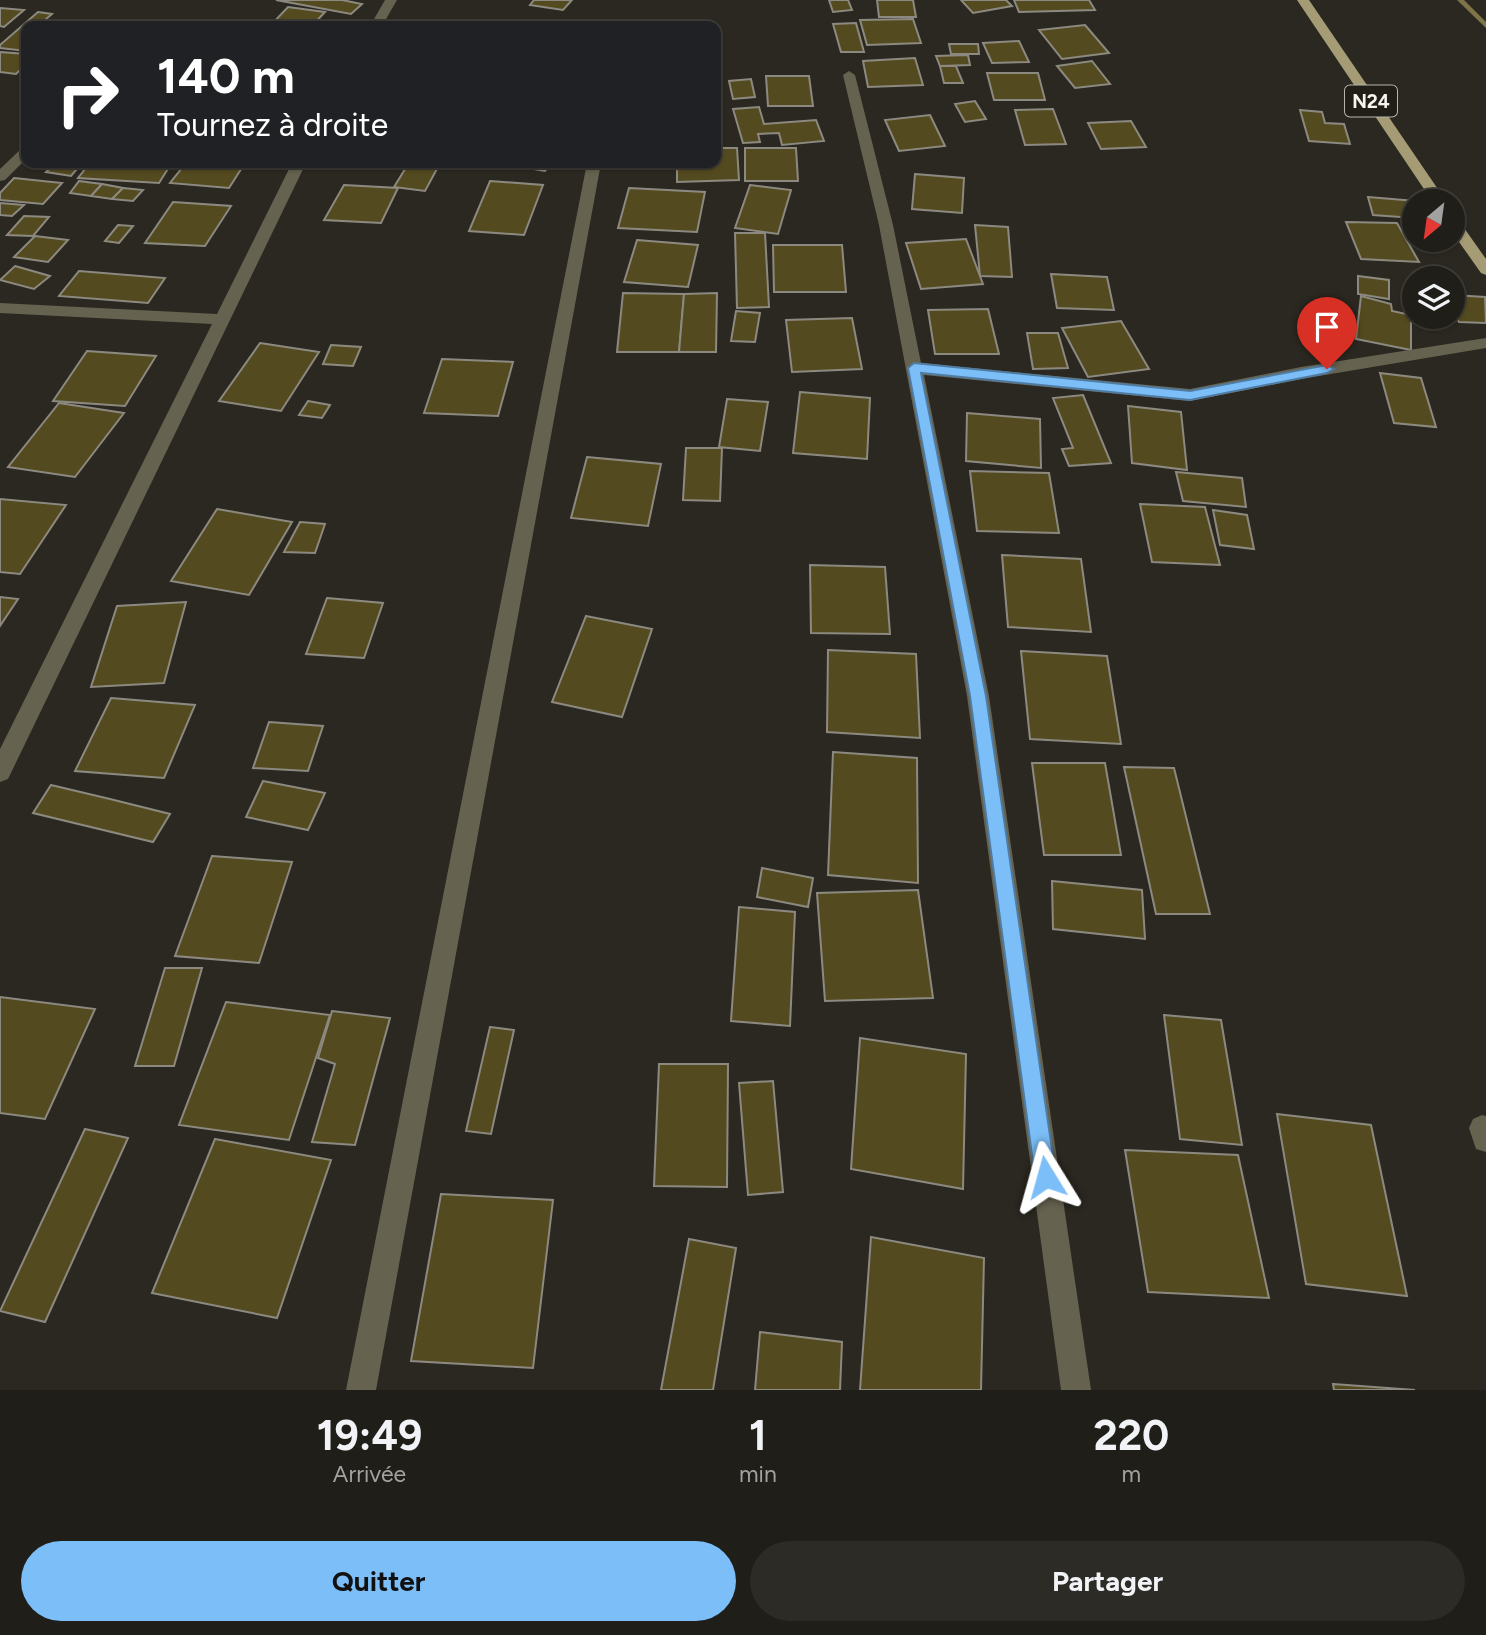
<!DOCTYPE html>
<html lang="fr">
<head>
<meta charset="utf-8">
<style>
	:root { --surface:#201e18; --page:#2d2b25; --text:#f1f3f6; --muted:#a2a2a2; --line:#3d3c37; --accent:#7bbef8 }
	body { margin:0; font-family:Figtree,sans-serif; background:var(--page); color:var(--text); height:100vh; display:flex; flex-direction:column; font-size:26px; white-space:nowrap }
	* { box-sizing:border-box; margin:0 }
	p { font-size:23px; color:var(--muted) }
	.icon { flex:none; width:38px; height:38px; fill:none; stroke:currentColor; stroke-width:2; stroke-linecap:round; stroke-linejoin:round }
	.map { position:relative; height:1390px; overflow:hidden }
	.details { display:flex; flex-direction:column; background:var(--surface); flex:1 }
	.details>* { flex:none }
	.top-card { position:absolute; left:21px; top:21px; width:700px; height:147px; border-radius:14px; box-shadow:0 2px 5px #0004,0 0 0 2px var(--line); background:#202124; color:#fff; overflow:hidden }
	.needle { width:46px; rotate:209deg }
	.controls { position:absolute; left:1402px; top:189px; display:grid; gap:14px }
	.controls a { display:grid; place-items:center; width:63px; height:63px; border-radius:50%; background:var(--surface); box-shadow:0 2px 5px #0004,0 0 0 2px var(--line); font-size:35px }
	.pin { position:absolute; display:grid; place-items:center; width:60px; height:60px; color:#fff; margin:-72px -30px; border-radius:50% 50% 50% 0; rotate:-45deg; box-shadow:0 0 7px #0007 }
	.pin .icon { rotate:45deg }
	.me { position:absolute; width:77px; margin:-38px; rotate:352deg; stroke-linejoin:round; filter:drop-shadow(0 0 5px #0008) }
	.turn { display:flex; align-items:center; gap:24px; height:147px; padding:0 21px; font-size:32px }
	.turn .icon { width:91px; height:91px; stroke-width:2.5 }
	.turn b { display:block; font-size:49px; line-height:60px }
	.eta { display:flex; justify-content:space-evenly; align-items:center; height:119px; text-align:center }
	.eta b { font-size:42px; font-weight:700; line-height:49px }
	.action { display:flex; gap:14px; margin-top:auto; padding:14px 21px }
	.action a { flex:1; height:80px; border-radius:42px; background:var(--accent); color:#111; font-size:28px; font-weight:700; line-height:80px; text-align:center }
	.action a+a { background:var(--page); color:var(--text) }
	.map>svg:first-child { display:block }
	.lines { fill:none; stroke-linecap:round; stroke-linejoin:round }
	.stream { fill:#7f7449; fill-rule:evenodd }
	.building { fill:#544a1f; stroke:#8c8980; stroke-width:2 }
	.street { fill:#666250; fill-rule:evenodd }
	.primary { fill:#a59b75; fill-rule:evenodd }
	.route { fill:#7bbef8; stroke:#507ca1; stroke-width:2 }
	.labels { text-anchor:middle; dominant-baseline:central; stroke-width:5; stroke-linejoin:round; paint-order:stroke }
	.shield { fill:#201e17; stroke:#b5b4ae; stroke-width:2 }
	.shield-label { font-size:19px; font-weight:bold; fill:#f5f4ef }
</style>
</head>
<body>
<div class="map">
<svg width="1486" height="1390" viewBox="0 0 1486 1390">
	<rect width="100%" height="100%" fill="#2a2820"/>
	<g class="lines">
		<polygon class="stream" points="1457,0 1464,0 1486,22 1486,28"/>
	</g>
	<g class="building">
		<polygon points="276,0 342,0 362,4 351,14"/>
		<polygon points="534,0 572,0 563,10 530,5"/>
		<polygon points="829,0 848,0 852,10 833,12"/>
		<polygon points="877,0 913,0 916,17 879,17"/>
		<polygon points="961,0 1006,0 1012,6 973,13"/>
		<polygon points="1014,0 1089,0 1095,10 1019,12"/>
		<polygon points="288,7 325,12 312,26 270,26"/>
		<polygon points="0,8 24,10 4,27 0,26"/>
		<polygon points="38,12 52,14 38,26 26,26 26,51 0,48 0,45"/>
		<polygon points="913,19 921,43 867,45 860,20"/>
		<polygon points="856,23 864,52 841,52 833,24"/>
		<polygon points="1085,25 1109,53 1062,59 1039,30"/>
		<polygon points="1019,41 1029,62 992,63 983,43"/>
		<polygon points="949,44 978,44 979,54 951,54"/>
		<polygon points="0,52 26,54 26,64 16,74 0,72"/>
		<polygon points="968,55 970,65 940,66 936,56"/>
		<polygon points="915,58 923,85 868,87 863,61"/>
		<polygon points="1092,61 1110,84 1075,88 1057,66"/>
		<polygon points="940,66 956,66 963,83 944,83"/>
		<polygon points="987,73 1038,73 1045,100 994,100"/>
		<polygon points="766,76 809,76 813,106 768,106"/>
		<polygon points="751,79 755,97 733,99 729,81"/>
		<polygon points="975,101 986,119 965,122 955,104"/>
		<polygon points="759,107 764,124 816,120 824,141 782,145 779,133 758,134 760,142 743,143 733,109"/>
		<polygon points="1053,109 1066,144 1025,145 1015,110"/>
		<polygon points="1300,110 1322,112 1325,123 1344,124 1350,144 1309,141"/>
		<polygon points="930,115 945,146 899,151 885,120"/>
		<polygon points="1131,121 1146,147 1101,149 1088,123"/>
		<polygon points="716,148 737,148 739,180 677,182 677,163 716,163"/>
		<polygon points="745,148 796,148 798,181 745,181"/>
		<polygon points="56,163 82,163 71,176 46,172"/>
		<polygon points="90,163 155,163 171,164 159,183 78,178"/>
		<polygon points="186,163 245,163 229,188 170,183"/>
		<polygon points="497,163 551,163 545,171"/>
		<polygon points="407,166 438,167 425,191 394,187"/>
		<polygon points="915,174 964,178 962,213 912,209"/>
		<polygon points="14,178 62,183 43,204 0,200 0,193"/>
		<polygon points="79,181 102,184 91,196 70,193"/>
		<polygon points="490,181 543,185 524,235 469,231"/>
		<polygon points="102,184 123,188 112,199 91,196"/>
		<polygon points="344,185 398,188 381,223 324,220"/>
		<polygon points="750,185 791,190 778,234 735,228"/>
		<polygon points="123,188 143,190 133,201 112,199"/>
		<polygon points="629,188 705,192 697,232 618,228"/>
		<polygon points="1368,197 1416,201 1414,201 1414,218 1373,215"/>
		<polygon points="173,202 231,206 205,246 145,243"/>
		<polygon points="0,203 24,205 12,216 0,215"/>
		<polygon points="24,216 49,217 33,236 7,235"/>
		<polygon points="1346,222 1397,223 1419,262 1361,259"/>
		<polygon points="118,225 133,226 119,243 105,241"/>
		<polygon points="975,225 1008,227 1012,277 980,276"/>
		<polygon points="735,233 765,233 769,307 737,308"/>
		<polygon points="35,236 68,240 48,262 14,257"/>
		<polygon points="966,239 983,284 921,289 906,243"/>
		<polygon points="637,240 698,245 688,287 624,282"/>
		<polygon points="773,245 842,245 846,292 774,292"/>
		<polygon points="15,266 50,276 34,289 0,280"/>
		<polygon points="79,271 165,278 148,303 59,296"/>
		<polygon points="1051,274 1107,277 1114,310 1057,308"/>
		<polygon points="1358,276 1389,280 1389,299 1358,294"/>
		<polygon points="623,293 684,294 679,352 617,352"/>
		<polygon points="717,293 716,352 679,352 684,294"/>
		<polygon points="1452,295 1485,297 1486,323 1459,322 1452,311"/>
		<polygon points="1361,296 1391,304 1392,311 1411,315 1411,350 1356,339"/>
		<polygon points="988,309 999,354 935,354 928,310"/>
		<polygon points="736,311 760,313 755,342 731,341"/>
		<polygon points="852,318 862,369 792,372 786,320"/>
		<polygon points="1121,321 1149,369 1088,377 1062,328"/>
		<polygon points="1027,333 1058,333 1068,368 1033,369"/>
		<polygon points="260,343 319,352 281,411 219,401"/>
		<polygon points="331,345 361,347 353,366 323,364"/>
		<polygon points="87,351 156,356 125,406 53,401"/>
		<polygon points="442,359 513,362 498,416 424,413"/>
		<polygon points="1380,373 1421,378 1436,427 1394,423"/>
		<polygon points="800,392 870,398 867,459 793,453"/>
		<polygon points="1083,395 1111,463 1069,466 1062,449 1073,448 1053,398"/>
		<polygon points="727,399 768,402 760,451 719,447"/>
		<polygon points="308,401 330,405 322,418 299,415"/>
		<polygon points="59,403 124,413 75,477 8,467"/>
		<polygon points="1128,406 1181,412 1187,470 1132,463"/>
		<polygon points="967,413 1040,419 1041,468 966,461"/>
		<polygon points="686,448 722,448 720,501 683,500"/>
		<polygon points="587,457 661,464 648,526 571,518"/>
		<polygon points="970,471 1049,473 1059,533 977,531"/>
		<polygon points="1176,472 1242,478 1246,507 1183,501"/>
		<polygon points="0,499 66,505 20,574 0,572"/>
		<polygon points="1140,504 1205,507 1220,565 1152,562"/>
		<polygon points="217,509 292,522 249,595 171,581"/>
		<polygon points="1213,510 1247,515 1254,549 1220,545"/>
		<polygon points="300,522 325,524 315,553 284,552"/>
		<polygon points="1002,555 1081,559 1091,632 1008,627"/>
		<polygon points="810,565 885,567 890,634 811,633"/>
		<polygon points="0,597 18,599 0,626"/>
		<polygon points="327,598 383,603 364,658 306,654"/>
		<polygon points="186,602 164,683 91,687 117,606"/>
		<polygon points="586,616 652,629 622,717 552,702"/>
		<polygon points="828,650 916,654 920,738 827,732"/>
		<polygon points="1021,651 1107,656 1121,744 1030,739"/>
		<polygon points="111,698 195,705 164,778 75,771"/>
		<polygon points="269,722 323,726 308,771 253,768"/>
		<polygon points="833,752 917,758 918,883 828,875"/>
		<polygon points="1032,763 1105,763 1121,855 1044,855"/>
		<polygon points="1124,767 1174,768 1210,914 1156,914"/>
		<polygon points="263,781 325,793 308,830 246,817"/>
		<polygon points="51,785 110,799 170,814 153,842 33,813"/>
		<polygon points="212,856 292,862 259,963 175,956"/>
		<polygon points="762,868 813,878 808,907 757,897"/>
		<polygon points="1052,881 1142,890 1145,939 1053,929"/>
		<polygon points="918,890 933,998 825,1001 817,893"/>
		<polygon points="739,907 795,912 790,1026 731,1021"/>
		<polygon points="165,968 202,968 174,1066 135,1066"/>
		<polygon points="0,997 95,1009 45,1119 0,1113"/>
		<polygon points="226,1002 330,1015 289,1140 179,1125"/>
		<polygon points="332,1011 390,1018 355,1145 312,1142 335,1064 318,1058"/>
		<polygon points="1164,1015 1221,1020 1242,1145 1180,1139"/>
		<polygon points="490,1027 514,1030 491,1134 466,1131"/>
		<polygon points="860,1038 966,1054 963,1189 851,1169"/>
		<polygon points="659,1064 728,1064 727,1187 654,1186"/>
		<polygon points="773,1081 783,1192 748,1195 739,1083"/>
		<polygon points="1277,1114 1371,1125 1407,1296 1306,1284"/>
		<polygon points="85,1129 128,1138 45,1322 0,1311"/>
		<polygon points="215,1139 331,1160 277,1318 152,1293"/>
		<polygon points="1125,1150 1238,1155 1269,1298 1148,1292"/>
		<polygon points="441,1194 553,1200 533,1368 411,1361"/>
		<polygon points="871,1237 984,1258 981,1390 860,1390"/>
		<polygon points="689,1239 736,1248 713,1390 661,1390"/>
		<polygon points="760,1332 842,1342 840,1390 755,1390"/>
		<polygon points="1333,1384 1415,1390 1334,1390"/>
	</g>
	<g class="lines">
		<g class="street">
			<polygon points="385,0 397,0 382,26 370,26"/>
			<polygon points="635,20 639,21 640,26 628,26"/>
			<polygon points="849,71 855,75 893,225 921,363 1190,389 1301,367 1486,338 1486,348 1301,379 1190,401 924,375 989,696 1091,1390 1061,1390 967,696 879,225 843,75"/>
			<polygon points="26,148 26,159 5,180 0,181 0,169 21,149"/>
			<polygon points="292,163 306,163 8,779 0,782 0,749 212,324 0,313 0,303 217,314"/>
			<polygon points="587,163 601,163 376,1390 346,1390"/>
			<polygon points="1482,1115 1486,1116 1486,1152 1476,1149 1469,1128 1473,1119"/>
		</g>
		<g class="primary">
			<polygon points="1297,0 1309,0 1446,201 1432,201"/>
			<polygon points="1452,217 1457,218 1486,259 1486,275 1481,273 1452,232"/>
		</g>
	</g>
	<polygon class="route" points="914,363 1190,391 1327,365 1334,369 1327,373 1190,400 921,373 986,696 1056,1177 1053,1184 1046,1187 1038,1184 1035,1177 970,696 908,368"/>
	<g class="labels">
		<rect class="shield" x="1345" y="85.5" width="52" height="31" rx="5"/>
		<g class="shield-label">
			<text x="1371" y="101">N24</text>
		</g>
	</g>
</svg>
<div class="controls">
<a><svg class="needle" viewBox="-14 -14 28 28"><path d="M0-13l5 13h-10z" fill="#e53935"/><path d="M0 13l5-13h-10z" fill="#a2a2a2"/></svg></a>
<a><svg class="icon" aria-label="layers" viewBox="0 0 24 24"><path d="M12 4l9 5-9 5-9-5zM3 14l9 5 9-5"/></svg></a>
</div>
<div class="pin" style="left:1327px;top:369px;background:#d93025"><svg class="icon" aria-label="arrive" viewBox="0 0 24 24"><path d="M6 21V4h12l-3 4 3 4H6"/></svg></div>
<svg class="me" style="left:1046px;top:1177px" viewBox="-20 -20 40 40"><path d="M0-17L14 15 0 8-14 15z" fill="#7bbef8" stroke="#fff" stroke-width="4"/></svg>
<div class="top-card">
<div class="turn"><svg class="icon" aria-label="right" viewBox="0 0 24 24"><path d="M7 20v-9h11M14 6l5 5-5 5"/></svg><div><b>140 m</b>Tournez à droite</div></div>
</div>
</div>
<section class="details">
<div class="eta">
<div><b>19:49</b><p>Arrivée</p></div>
<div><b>1</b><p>min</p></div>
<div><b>220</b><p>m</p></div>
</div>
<div class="action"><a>Quitter</a><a>Partager</a></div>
</section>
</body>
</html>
